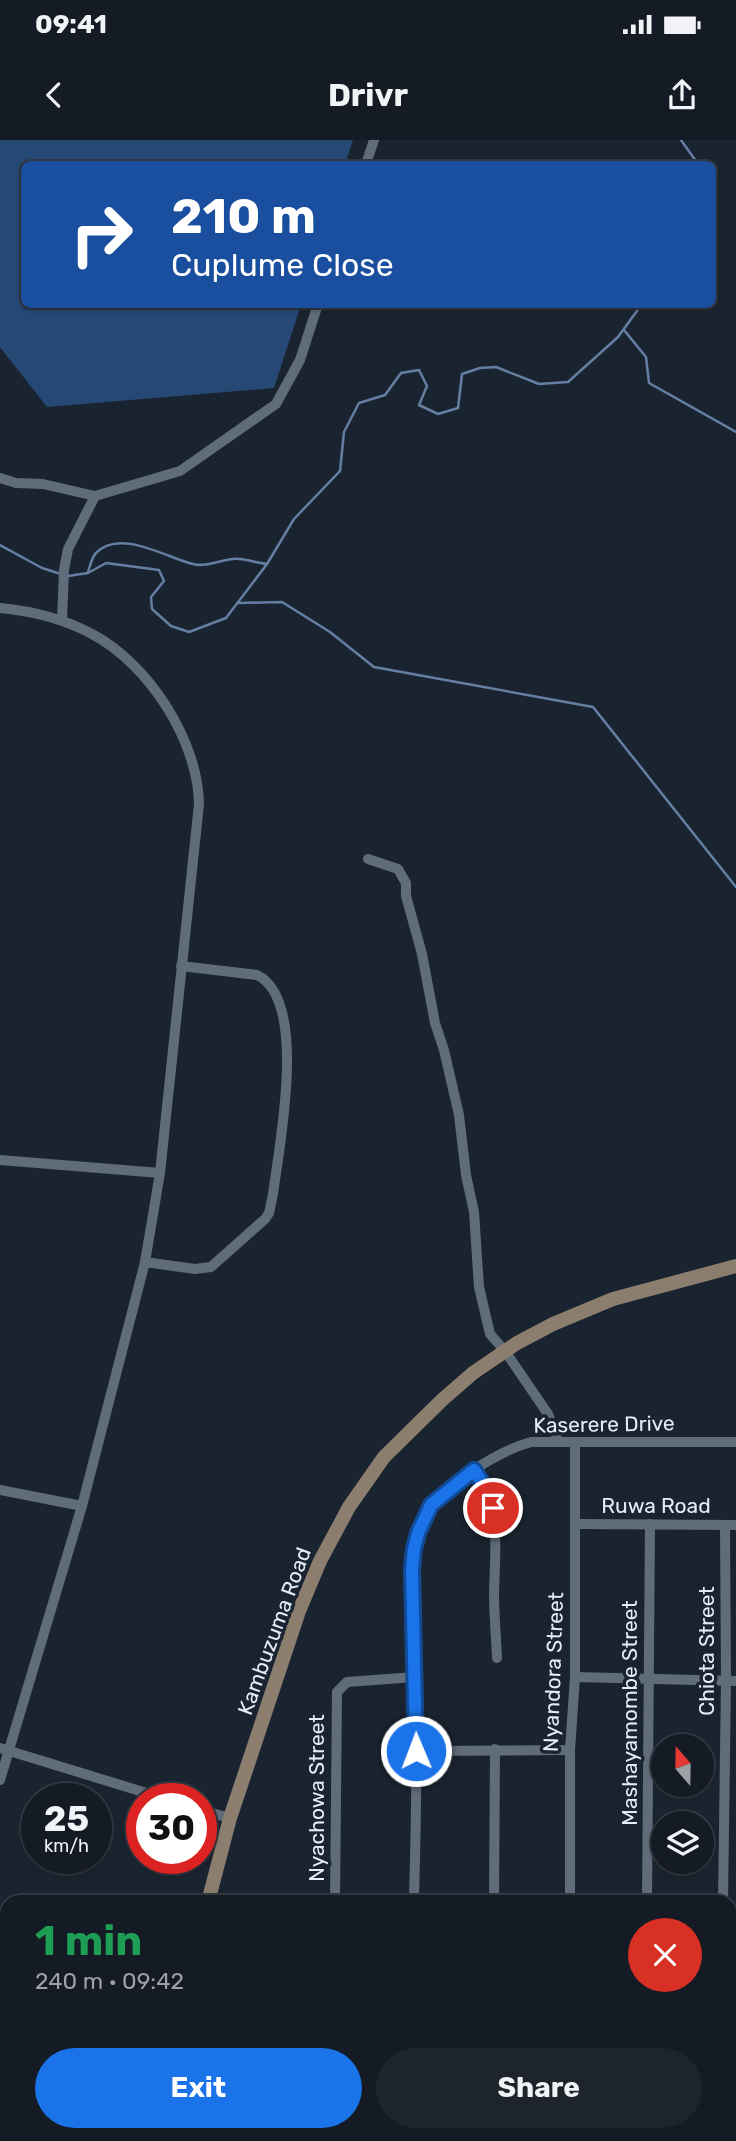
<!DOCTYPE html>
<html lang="en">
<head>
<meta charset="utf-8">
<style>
	:root { --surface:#141b24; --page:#1d242c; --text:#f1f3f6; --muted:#9da1a6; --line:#333941; --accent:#1a73e8 }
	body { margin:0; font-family:Rubik,sans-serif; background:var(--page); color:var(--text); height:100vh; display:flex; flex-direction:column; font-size:26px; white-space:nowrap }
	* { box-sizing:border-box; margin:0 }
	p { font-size:23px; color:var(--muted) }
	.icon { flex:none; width:38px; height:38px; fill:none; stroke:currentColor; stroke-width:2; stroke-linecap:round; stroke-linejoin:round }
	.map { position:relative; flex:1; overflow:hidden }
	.sheet { position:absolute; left:0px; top:1755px; width:737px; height:247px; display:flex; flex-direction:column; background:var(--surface); border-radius:21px 21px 0 0; box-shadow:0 2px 5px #0004,0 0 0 2px var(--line) }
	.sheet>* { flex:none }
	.banner { position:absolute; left:21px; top:21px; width:695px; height:147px; border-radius:10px; box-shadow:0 2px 5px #0004,0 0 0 2px var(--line); background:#1a4fa0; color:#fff; overflow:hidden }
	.needle { width:46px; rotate:340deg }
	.buttons { position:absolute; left:651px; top:1594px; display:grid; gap:14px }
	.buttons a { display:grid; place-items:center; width:63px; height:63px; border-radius:50%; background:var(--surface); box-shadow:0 2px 5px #0004,0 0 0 2px var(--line); font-size:35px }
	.speed { position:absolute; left:21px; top:1643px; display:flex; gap:14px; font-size:35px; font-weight:700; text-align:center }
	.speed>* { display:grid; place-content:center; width:91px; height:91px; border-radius:50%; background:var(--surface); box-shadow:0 2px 5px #0004,0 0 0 2px var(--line); line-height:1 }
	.speed small { font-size:18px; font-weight:400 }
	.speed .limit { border:10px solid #d22; background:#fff; color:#111 }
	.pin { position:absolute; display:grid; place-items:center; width:60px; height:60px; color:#fff; margin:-30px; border:4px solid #fff; border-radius:50%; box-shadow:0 2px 7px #0007 }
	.me { position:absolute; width:77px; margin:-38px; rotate:359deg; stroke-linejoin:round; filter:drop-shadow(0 0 5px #0008) }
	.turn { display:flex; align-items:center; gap:24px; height:147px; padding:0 35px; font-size:32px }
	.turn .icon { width:91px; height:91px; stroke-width:2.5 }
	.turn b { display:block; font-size:49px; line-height:60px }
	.round { display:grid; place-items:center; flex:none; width:74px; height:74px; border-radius:37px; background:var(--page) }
	.summary { display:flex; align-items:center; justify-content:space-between; height:119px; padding:0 35px }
	h1 { font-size:42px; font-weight:700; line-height:52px; color:#1e9e55 }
	.action { display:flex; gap:14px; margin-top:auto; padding:14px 35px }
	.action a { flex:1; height:80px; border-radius:42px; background:var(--accent); color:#fff; font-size:28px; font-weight:700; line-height:80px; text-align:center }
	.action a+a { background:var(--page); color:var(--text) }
	.status { display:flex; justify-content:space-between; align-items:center; height:49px; padding:0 35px; background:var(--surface); direction:ltr }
	.status svg { height:19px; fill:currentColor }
	header { display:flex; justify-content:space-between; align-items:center; height:91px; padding:0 35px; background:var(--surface); font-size:32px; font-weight:700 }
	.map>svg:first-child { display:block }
	.forest { fill:#264875 }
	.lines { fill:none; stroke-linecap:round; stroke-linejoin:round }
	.stream { stroke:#657fa2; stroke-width:2.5 }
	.minor { stroke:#616c7b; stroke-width:10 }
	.secondary { stroke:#8b7e6e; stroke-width:14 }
	.route-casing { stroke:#114b97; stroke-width:18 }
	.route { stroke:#1a73e8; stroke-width:12 }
	.labels { text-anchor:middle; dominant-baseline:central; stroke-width:7; stroke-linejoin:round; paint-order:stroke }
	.street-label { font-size:21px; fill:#e5ecf5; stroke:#1a2430 }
</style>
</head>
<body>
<div class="status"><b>09:41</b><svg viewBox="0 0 49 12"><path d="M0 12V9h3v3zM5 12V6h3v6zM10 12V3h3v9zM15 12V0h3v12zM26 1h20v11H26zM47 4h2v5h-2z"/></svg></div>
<header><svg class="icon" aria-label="back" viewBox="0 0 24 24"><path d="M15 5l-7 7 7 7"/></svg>Drivr<svg class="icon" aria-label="share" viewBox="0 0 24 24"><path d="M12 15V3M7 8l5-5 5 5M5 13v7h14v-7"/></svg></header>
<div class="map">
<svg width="736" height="2001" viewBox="0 0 736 2001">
	<rect width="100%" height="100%" fill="#1a2430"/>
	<polygon class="forest" points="0,0 353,0 345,24 24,24 24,164 301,165 274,248 47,267 0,207"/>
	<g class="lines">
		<g class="stream">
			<polyline points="681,0 698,24"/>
			<polyline points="624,190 646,217 649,243 736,292"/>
			<polyline points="0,405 42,428 61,434"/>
			<path d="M88,432C90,426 92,417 96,413C120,388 167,418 193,424C209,428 225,417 240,419C249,420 258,423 267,424"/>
			<polyline points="68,436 88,433 106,423 159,430 164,441 151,457 152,469 171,486 189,492 226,478 267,424 294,379 340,331 344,292 359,263 385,255 401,233 419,230 427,246 419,265 438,274 458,268 462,234 480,228 496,227 539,244 568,242 618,197 642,164"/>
			<polyline points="239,463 282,462 330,492 374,527 593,567 736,747"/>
		</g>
		<g class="minor">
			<polyline points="366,24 374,0"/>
			<polyline points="0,338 16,343 43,344 95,356 180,331 276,264 300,220 318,164"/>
			<path d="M0,468C32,471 64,479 92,494C149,524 198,601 199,664L160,1033L145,1122L82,1366L0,1640"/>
			<polyline points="62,480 64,430 68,409 95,356"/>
			<polyline points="368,719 398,729 406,743 406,756 422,814 435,883 444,910 459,975 466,1035 474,1072 479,1147 490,1194 505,1211 548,1274 558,1301"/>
			<polyline points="0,1020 160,1033"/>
			<path d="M145,1122L195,1129L211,1127L265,1079L269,1073L273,1054C279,1007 309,860 257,835L181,826"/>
			<path d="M474,1330C502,1367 495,1408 494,1452C494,1474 496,1496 497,1518"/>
			<polyline points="0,1350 82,1366"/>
			<polyline points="575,1384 736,1385"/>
			<polyline points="575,1537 736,1541"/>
			<polyline points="0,1608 166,1659"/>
			<polyline points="417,1611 570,1610"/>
			<polyline points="201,1670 230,1678"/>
			<polyline points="335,1762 337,1552 347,1542 415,1537"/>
			<path d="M414,1762C415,1711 417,1660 416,1608C416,1569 415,1530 414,1492C413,1453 407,1413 425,1377C440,1346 499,1311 531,1302H736"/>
			<polyline points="494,1762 495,1609"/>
			<polyline points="570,1762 570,1610 575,1537 575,1302"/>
			<polyline points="647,1762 650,1384"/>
			<polyline points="723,1762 726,1541 725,1385"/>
			<polyline points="730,1844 736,1844"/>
			<polyline points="724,1995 724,2001"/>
			<polyline points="253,2001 253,1995"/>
			<polyline points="334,2001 334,1995"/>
			<polyline points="412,2001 412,1995"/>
			<polyline points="493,2001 493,1995"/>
			<polyline points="566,2001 566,1995"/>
			<polyline points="646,2001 646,1995"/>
		</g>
		<g class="secondary">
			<polyline points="208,1762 230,1678 299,1471 320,1421 349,1367 384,1317 442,1260 473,1233 517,1203 553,1184 613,1159 736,1126"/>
			<polyline points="135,2001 139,1995"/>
		</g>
	</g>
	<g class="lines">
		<defs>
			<polyline id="route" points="416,1611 412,1429 414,1409 418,1393 431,1365 474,1330 490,1355 493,1368"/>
		</defs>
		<use href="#route" class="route-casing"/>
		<use href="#route" class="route"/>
	</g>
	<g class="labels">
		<g class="street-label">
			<text transform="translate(604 1284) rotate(-1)">Kaserere Drive</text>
			<text x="656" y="1365">Ruwa Road</text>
			<text transform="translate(274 1491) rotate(-70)">Kambuzuma Road</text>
			<text transform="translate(706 1511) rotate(-90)">Chiota Street</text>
			<text transform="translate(553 1532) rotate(-88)">Nyandora Street</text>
			<text transform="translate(629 1573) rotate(-90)">Mashayamombe Street</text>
			<text transform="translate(316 1658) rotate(-90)">Nyachowa Street</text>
		</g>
	</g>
</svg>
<div class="buttons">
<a><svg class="needle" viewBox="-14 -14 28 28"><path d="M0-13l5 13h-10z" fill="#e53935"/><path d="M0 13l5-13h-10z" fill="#9da1a6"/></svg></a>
<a><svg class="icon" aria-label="layers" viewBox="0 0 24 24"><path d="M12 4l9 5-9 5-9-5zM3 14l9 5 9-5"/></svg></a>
</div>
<div class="speed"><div>25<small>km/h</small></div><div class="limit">30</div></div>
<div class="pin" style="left:493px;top:1368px;background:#d93025"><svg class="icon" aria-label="arrive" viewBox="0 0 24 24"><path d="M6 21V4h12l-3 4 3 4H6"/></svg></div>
<svg class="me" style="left:416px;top:1611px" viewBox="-20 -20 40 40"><circle r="17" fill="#1a73e8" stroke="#fff" stroke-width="3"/><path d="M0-11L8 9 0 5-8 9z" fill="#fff"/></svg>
<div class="banner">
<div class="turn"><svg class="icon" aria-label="right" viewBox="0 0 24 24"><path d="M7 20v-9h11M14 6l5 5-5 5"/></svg><div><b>210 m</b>Cuplume Close</div></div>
</div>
<section class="sheet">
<div class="summary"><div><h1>1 min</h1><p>240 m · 09:42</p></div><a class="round" style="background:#d93025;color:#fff"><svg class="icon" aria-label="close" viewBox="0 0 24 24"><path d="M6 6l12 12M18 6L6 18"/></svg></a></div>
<div class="action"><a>Exit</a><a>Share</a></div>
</section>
</div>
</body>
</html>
